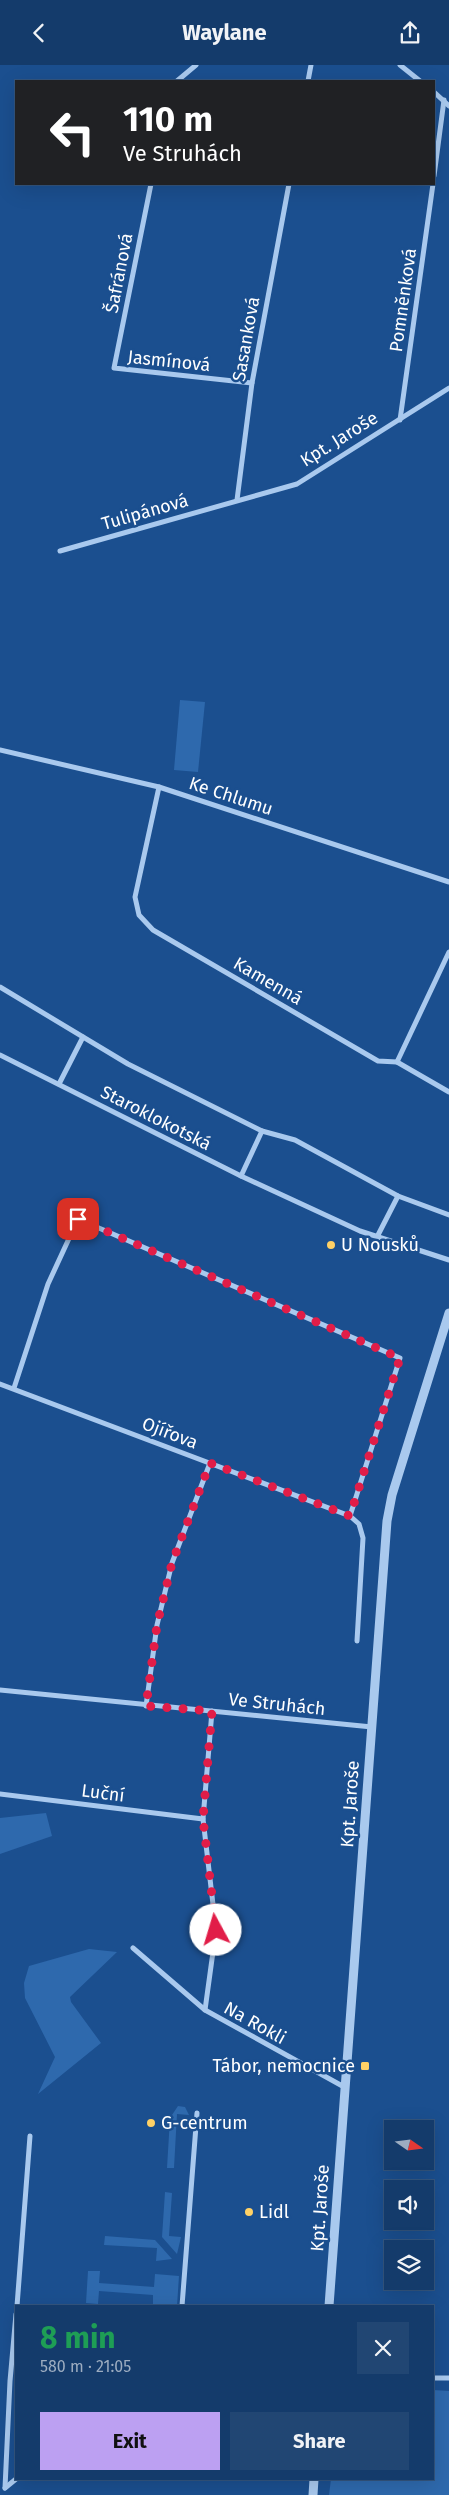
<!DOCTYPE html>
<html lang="en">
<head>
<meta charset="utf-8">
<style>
	:root { --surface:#143b6b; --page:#214673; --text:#f1f3f6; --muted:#9dadc1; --line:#33557e; --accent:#bca0f2 }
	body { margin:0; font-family:"Fira Sans",sans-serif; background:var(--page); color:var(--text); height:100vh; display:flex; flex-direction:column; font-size:19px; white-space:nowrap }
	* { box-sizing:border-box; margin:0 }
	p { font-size:16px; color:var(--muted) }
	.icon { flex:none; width:28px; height:28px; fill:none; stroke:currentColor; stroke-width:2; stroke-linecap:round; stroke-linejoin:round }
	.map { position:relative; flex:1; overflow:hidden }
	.sheet { position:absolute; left:15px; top:2240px; width:419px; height:175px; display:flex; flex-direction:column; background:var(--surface); border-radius:0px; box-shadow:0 5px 20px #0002,0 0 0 1px var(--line) }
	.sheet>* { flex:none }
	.banner { position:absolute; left:15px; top:15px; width:420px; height:105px; border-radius:0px; box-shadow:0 5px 20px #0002,0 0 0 1px var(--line); background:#202124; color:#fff; overflow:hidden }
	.needle { width:32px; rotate:104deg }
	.tools { position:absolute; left:384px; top:2055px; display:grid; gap:10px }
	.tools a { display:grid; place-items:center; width:50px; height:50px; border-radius:0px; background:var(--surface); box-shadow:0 5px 20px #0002,0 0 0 1px var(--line); font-size:25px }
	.pin { position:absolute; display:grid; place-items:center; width:42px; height:42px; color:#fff; margin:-21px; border-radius:10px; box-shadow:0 2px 8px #0006 }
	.me { position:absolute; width:55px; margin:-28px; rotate:354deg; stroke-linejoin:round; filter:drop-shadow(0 0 4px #0008) }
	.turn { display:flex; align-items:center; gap:18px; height:105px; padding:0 25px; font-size:22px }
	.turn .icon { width:65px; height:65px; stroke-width:2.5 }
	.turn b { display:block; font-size:35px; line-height:42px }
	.round { display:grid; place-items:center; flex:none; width:52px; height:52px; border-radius:0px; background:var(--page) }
	.overview { display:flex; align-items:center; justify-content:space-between; height:85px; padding:0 25px }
	h1 { font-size:30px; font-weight:700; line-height:38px; color:#1e9e55 }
	.primary-button { display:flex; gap:10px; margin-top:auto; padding:10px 25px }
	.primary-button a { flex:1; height:58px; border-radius:0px; background:var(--accent); color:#111; font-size:20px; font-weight:700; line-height:58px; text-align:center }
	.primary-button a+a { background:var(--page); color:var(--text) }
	header { display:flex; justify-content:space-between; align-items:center; height:65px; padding:0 25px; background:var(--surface); font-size:22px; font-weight:700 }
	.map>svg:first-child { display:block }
	.green { fill:#2e69ad }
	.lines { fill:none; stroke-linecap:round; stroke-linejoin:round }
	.minor { stroke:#a9c9ee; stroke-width:5 }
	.tertiary { stroke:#a9c9ee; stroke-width:9 }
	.route { stroke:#e11d48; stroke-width:9; stroke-dasharray:0 16.2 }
	.poi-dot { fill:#ffd166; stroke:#1b4f8f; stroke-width:2 }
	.labels { text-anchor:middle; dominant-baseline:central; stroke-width:5; stroke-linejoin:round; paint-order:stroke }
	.street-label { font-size:18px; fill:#fff; stroke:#1b4f8f }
	.poi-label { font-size:18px; fill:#fff; stroke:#1b4f8f; text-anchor:start }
</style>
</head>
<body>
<header><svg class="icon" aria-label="back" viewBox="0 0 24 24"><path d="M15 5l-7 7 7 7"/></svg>Waylane<svg class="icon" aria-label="share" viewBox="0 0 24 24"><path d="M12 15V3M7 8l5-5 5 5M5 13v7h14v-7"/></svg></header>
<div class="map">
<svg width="449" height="2430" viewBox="0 0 449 2430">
	<rect width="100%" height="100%" fill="#1b4f8f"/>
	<g class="green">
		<polygon points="180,635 205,637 198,707 174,705"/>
		<polygon points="46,1748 52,1771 0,1789 0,1753"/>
		<polygon points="89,1884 117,1887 70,1932 71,1937 101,1978 38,2029 55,1992 25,1933 24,1918 29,1901"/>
		<polygon points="178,2041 185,2042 189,2050 177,2049 174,2103 167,2103 170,2053"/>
		<polygon points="165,2127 172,2128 169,2171 181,2172 177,2189 162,2172"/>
		<polygon points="105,2171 155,2175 172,2194 156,2196 157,2183 104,2180"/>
		<polygon points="88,2206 100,2206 99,2218 154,2222 155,2209 179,2211 177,2241 153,2241 153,2230 99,2226 98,2239 86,2238"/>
		<polygon points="433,2325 449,2326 449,2430 329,2430 331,2414 432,2414"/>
	</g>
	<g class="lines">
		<g class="minor">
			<polyline points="400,0 420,16"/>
			<polyline points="177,16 196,0"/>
			<polyline points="308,16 311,0"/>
			<polyline points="434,27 449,41"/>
			<polyline points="434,111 444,35"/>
			<polyline points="151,119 114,303 252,318"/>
			<polyline points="400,355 433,119"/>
			<polyline points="237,435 252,318 289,119"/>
			<polyline points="60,486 297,419 449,323"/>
			<polyline points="0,685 159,722 449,817"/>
			<polyline points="159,722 135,832 139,850 153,865 378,996 397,997 449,887"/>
			<polyline points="0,922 128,999 262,1066 295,1075 398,1131 449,1150"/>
			<polyline points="0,990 241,1111 360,1166 449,1195"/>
			<polyline points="397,997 449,1027"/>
			<polyline points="59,1019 83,972"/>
			<polyline points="241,1111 262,1066"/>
			<polyline points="377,1172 398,1131"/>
			<polyline points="0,1319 350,1451 359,1459 363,1473 357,1576"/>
			<polyline points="14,1323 48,1219 78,1154 400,1293 350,1451"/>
			<polyline points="0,1625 372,1662"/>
			<polyline points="146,1641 157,1560 172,1498 210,1398"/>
			<polyline points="0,1729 203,1754"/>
			<polyline points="133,1883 205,1945 346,2023"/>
			<polyline points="205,1945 216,1865 203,1754 212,1646"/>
			<polyline points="17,2241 30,2071"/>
			<polyline points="182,2241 197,2048"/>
			<polyline points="432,2313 449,2313"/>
			<polyline points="5,2423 10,2316 16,2249"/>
			<polyline points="5,2423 16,2414"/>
		</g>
		<g class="tertiary">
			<polyline points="329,2241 387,1456 392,1430 449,1248"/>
			<polyline points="313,2430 314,2414"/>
		</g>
	</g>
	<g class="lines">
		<polyline class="route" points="78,1154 400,1293 350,1451 210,1398 172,1498 157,1560 146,1641 212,1646 203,1754 216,1865"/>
	</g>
	<g class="poi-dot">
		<circle cx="331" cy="1180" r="5"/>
		<rect x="360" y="1996" width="10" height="10" rx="2.5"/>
		<circle cx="151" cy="2058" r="5"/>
		<circle cx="249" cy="2147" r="5"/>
	</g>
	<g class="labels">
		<g class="street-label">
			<text transform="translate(119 208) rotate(-79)">Šafránová</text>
			<text transform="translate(403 235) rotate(-82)">Pomněnková</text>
			<text transform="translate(246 274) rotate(-80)">Sasanková</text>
			<text transform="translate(169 296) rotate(6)">Jasmínová</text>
			<text transform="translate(339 374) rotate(-32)">Kpt. Jaroše</text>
			<text transform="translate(145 447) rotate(-16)">Tulipánová</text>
			<text transform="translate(231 731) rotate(18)">Ke Chlumu</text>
			<text transform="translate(268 916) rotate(30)">Kamenná</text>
			<text transform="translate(156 1053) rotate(27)">Staroklokotská</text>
			<text transform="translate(170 1368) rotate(21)">Ojířova</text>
			<text transform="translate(277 1639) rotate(6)">Ve Struhách</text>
			<text transform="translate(103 1728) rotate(7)">Luční</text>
			<text transform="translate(350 1739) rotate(-86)">Kpt. Jaroše</text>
			<text transform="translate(255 1958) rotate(29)">Na Rokli</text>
			<text transform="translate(320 2143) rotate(-86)">Kpt. Jaroše</text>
		</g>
		<g class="poi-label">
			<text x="341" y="1180">U Nousků</text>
			<text x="355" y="2001" text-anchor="end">Tábor, nemocnice</text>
			<text x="161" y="2058">G-centrum</text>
			<text x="259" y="2147">Lidl</text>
		</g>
	</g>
</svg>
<div class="tools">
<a><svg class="needle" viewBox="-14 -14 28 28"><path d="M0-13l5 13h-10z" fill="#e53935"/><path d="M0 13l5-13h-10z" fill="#9dadc1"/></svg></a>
<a><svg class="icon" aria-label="sound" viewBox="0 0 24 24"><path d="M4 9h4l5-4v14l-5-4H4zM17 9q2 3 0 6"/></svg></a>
<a><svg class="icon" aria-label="layers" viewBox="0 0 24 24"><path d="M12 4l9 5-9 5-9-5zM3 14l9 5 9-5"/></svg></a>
</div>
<div class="pin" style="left:78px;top:1154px;background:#d93025"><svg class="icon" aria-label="arrive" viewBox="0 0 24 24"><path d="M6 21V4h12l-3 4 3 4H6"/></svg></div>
<svg class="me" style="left:216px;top:1865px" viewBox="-20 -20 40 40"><circle r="19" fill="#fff"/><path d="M0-13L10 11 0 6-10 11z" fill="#e11d48"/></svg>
<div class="banner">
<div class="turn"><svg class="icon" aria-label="left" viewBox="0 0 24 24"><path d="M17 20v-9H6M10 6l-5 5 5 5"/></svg><div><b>110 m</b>Ve Struhách</div></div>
</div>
<section class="sheet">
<div class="overview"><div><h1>8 min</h1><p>580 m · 21:05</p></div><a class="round"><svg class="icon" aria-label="close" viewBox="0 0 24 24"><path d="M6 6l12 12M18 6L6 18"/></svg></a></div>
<div class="primary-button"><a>Exit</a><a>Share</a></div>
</section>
</div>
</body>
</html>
